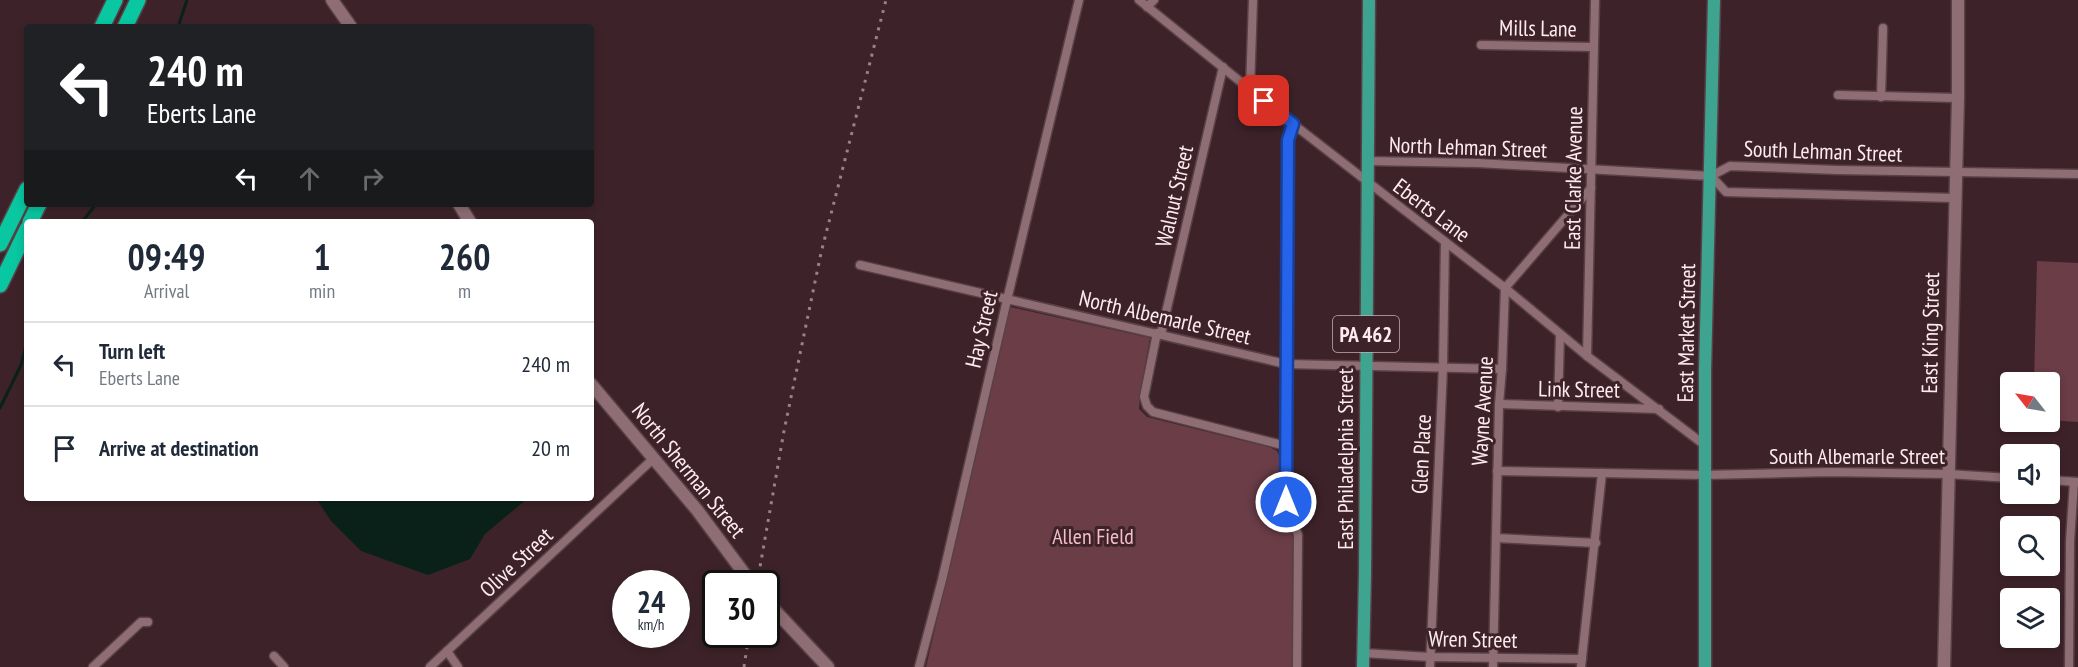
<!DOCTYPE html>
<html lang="en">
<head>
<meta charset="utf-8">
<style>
	:root { --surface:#fff; --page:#f2f2f3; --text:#1f2937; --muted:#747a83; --line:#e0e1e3 }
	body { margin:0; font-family:"PT Sans Narrow",sans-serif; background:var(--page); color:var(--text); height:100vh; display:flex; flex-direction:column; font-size:22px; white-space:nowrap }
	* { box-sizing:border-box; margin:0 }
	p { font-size:20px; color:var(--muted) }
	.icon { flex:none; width:33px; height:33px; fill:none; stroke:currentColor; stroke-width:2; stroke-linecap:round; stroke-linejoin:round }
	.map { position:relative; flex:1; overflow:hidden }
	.sheet { position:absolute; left:24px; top:219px; width:570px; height:282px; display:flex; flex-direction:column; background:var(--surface); border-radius:6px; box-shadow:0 3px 9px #0003 }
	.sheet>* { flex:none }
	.hud { position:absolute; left:24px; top:24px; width:570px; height:183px; border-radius:6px; box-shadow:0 3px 9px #0003; background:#202124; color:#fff; overflow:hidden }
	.needle { width:39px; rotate:301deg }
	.tools { position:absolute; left:2000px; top:372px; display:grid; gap:12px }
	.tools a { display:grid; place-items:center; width:60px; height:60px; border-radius:6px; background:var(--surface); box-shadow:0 3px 9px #0003; font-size:30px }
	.speed { position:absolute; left:612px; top:570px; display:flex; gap:12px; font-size:30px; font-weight:700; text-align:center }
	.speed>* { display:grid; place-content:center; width:78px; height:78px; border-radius:50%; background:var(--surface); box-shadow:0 3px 9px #0003; line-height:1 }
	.speed small { font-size:15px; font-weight:400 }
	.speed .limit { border:3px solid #111; border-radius:9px; background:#fff; color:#111 }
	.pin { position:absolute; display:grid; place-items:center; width:51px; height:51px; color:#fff; margin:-26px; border-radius:12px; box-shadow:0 3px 9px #0006 }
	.me { position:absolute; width:66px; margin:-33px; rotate:0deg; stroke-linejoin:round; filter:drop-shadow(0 0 4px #0008) }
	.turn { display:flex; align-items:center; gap:21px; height:126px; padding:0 24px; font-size:27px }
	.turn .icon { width:78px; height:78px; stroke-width:2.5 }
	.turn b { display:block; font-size:42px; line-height:51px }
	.lanes { display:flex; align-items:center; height:57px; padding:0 24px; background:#0003; justify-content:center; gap:30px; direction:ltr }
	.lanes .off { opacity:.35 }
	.eta { display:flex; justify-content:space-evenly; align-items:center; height:102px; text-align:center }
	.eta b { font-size:36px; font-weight:600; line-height:42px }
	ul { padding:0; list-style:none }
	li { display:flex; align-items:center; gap:18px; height:84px; padding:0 24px; border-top:2px solid var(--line) }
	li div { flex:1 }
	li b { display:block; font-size:22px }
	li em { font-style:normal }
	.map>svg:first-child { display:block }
	.green { fill:#6a3d47 }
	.water { fill:#0a211a }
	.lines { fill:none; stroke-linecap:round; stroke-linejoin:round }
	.stream { stroke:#0a211a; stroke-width:3 }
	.street-casing { stroke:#584146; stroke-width:11 }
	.secondary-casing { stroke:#584146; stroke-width:15 }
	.primary-casing { stroke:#584146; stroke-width:15 }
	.highway-casing { stroke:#584146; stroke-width:18 }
	.street { stroke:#8e6e74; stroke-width:8 }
	.secondary { stroke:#8e6e74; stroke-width:12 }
	.primary { stroke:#3ea38f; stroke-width:12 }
	.highway { stroke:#08c7a1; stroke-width:15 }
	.rail { stroke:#998287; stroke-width:3; stroke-dasharray:3 6; stroke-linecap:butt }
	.route-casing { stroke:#184099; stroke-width:15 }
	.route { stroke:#2563eb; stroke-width:10 }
	.labels { text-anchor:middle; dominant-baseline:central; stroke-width:6; stroke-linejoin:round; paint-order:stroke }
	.shield { fill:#3d2329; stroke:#c4afb4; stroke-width:1.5 }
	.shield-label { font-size:21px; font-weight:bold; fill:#feebef }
	.street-label { font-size:22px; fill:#feebef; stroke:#3d2329 }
	.park-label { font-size:22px; fill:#f5bdc9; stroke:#3d2329 }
</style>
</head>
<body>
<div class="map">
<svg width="2078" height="667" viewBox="0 0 2078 667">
	<rect width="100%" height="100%" fill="#3d2329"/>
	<g class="green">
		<polygon points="2037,261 2078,263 2078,422 2049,420 2049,382 2034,382"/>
		<polygon points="1010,307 1150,338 1140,393 1139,409 1147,417 1269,447 1277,451 1280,457 1279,501 1293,536 1292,667 926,667"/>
	</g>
	<polygon class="water" points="316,498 528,498 485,534 470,559 428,575 361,551 331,521"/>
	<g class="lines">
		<g class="stream">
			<polyline points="178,27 187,0"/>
			<polyline points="82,222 96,204"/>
			<polyline points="0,408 21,365 27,341"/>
		</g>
		<defs>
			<g id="street">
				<polyline points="1139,0 1293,124 1505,288 1587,356 1706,446"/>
				<polyline points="1147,7 1154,0"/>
				<polyline points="1481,45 1593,47"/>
				<polyline points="1250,90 1253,0"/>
				<polyline points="1838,95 1958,98"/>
				<polyline points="1881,97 1883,28"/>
				<polyline points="1293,124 1288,140 1286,502 1298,535 1297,667"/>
				<polyline points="1368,161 1478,163 1711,176"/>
				<polyline points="1711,176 1730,166 1837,170 2078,174"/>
				<polyline points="1711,176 1726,192 1954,198"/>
				<polyline points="860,265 1286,364 1502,369"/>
				<polyline points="1157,333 1144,397 1147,406 1153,412 1286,446"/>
				<polyline points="1161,334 1223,67"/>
				<polyline points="1587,356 1595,0"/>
				<polyline points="1499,404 1659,409"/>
				<polyline points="1558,407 1560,335"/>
				<polyline points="1497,471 1704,475 1830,472 1948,474 2010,478"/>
				<polyline points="2049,480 2078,482"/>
				<polyline points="1496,538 1596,543"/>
				<polyline points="447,651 458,667"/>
				<polyline points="1363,653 1430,657 1582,659"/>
				<polyline points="274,656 284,667"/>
				<polyline points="93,667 141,622 148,622"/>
				<polyline points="430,667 654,458"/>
				<polyline points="919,667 942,580 1007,300 1079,0"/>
				<polyline points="1430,667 1443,367 1445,242"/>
				<polyline points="1493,667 1499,404 1502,369 1505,288 1591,188"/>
				<polyline points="1581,667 1602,473"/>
				<polyline points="2069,667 2070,541 2074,482"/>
			</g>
			<g id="secondary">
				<polyline points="332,0 351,27"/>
				<polyline points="459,204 470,222"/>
				<polyline points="591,384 697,510 752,584"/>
				<polyline points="766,601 828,667"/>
				<polyline points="1944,667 1958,98 1958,0"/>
			</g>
			<g id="primary">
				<polyline points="1363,667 1365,574 1369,0"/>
				<polyline points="1705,667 1705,371 1714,0"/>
			</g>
			<g id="highway">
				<polyline points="102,27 115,0"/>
				<polyline points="125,27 138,0"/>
				<polyline points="30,222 39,204"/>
				<polyline points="0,244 27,189"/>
				<polyline points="0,285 27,229"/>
			</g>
		</defs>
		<use href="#street" class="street-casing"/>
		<use href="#secondary" class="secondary-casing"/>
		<use href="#primary" class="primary-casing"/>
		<use href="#highway" class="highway-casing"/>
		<use href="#street" class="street"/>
		<use href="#secondary" class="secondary"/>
		<use href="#primary" class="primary"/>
		<use href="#highway" class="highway"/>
		<g class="rail">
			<polyline points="757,584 784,431 821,253 886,0"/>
			<polyline points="744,667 749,634"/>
		</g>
	</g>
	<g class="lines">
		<defs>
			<polyline id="route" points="1264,101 1293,124 1288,140 1286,502"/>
		</defs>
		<use href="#route" class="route-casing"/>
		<use href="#route" class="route"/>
	</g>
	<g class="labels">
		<rect class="shield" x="1333" y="316" width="66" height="36" rx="4.5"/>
		<g class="shield-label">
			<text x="1366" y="334">PA 462</text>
		</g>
		<g class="street-label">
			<text transform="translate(1538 28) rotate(1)">Mills Lane</text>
			<text transform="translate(1468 147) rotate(2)">North Lehman Street</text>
			<text transform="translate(1823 151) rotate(2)">South Lehman Street</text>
			<text transform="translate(1573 178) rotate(-89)">East Clarke Avenue</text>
			<text transform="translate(1174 196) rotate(-77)">Walnut Street</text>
			<text transform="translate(1432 210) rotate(37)">Eberts Lane</text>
			<text transform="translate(1165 317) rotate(13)">North Albemarle Street</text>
			<text transform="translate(981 329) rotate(-77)">Hay Street</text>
			<text transform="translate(1686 333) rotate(-89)">East Market Street</text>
			<text transform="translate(1930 333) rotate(-89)">East King Street</text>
			<text transform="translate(1579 389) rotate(1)">Link Street</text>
			<text transform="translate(1482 411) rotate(-87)">Wayne Avenue</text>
			<text transform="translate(1421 454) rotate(-87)">Glen Place</text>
			<text x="1857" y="456">South Albemarle Street</text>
			<text transform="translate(1345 459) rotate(-90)">East Philadelphia Street</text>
			<text transform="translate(689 470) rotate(51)">North Sherman Street</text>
			<text transform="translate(516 562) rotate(-43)">Olive Street</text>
			<text transform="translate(1473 639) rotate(1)">Wren Street</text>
		</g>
		<g class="park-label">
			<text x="1093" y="536">Allen Field</text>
		</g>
	</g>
</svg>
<div class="tools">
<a><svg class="needle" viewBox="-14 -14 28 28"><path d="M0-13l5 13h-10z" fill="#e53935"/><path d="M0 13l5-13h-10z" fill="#747a83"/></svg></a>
<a><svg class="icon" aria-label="sound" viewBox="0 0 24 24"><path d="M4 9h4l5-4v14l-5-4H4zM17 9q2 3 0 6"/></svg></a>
<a><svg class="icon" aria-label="search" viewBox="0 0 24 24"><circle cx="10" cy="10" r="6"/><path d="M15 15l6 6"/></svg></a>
<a><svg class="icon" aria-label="layers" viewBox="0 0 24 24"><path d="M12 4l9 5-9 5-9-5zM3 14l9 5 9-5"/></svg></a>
</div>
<div class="speed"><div>24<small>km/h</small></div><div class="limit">30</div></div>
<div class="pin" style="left:1264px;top:101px;background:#d93025"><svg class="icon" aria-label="arrive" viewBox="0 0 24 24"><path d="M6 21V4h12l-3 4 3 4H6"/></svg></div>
<svg class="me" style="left:1286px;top:502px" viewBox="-20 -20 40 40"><circle r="17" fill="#2563eb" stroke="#fff" stroke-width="3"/><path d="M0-11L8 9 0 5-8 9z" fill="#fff"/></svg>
<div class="hud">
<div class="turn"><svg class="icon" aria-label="left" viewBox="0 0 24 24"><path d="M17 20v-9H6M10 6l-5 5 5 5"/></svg><div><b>240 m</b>Eberts Lane</div></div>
<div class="lanes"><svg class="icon" aria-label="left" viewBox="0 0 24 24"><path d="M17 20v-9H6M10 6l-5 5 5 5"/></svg><svg class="icon off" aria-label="ahead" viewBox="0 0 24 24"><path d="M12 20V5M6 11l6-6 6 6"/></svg><svg class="icon off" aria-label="right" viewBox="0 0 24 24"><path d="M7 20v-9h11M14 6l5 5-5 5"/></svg></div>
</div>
<section class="sheet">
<div class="eta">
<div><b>09:49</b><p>Arrival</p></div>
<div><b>1</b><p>min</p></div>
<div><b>260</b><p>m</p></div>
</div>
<ul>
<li><svg class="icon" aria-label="left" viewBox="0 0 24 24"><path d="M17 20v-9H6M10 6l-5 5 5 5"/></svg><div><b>Turn left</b><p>Eberts Lane</p></div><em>240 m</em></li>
<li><svg class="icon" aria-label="arrive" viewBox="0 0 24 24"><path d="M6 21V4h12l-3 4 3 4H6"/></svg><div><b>Arrive at destination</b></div><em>20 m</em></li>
</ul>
</section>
</div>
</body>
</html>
